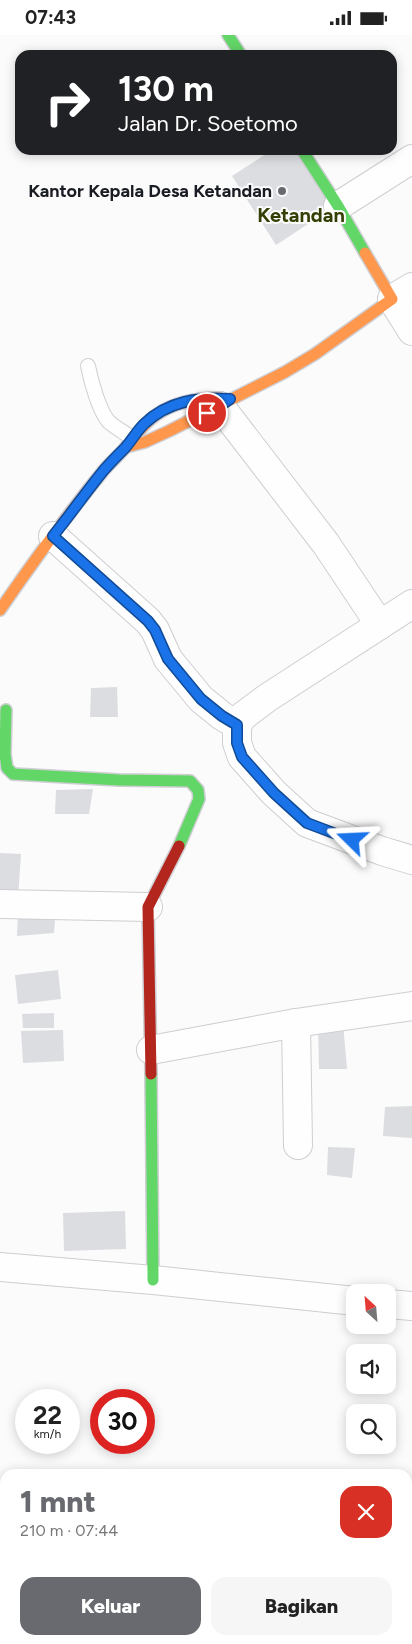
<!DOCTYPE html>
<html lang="id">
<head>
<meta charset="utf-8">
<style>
	:root { --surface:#fff; --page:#f6f6f6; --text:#222; --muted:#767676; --accent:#696a6f }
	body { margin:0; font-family:Figtree,sans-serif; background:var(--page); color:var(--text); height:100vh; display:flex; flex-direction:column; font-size:19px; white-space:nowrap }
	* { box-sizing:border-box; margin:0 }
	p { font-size:16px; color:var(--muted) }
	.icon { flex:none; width:28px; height:28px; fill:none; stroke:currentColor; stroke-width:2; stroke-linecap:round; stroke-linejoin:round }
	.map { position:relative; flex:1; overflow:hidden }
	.drawer { position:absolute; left:0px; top:1434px; width:412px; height:176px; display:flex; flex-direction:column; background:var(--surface); border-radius:15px 15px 0 0; box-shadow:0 2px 12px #0003 }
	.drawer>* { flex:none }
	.banner { position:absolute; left:15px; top:15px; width:382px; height:105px; border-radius:15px; box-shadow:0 2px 12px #0003; background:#202124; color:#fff; overflow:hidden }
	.needle { width:32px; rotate:334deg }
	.tools { position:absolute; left:346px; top:1249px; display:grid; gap:10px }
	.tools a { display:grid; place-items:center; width:50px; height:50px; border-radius:10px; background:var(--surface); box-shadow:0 2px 12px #0003; font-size:25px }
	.speed { position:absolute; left:15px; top:1354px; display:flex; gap:10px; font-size:25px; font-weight:700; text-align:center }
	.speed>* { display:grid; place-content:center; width:65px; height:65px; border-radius:50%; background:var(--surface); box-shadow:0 2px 12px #0003; line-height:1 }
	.speed small { font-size:12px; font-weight:400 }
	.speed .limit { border:8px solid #d22; background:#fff; color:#111 }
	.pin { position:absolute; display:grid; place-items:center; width:42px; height:42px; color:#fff; margin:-21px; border:2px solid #fff; border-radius:50%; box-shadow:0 1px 5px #0007 }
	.me { position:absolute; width:55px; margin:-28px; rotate:291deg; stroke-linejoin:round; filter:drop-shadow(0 0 4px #0008) }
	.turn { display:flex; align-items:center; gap:18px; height:105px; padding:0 20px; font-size:22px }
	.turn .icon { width:65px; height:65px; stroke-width:2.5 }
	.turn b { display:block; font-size:35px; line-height:42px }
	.round { display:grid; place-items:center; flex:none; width:52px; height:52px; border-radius:15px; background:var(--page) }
	.summary { display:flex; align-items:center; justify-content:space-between; height:85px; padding:0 20px }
	h1 { font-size:30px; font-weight:800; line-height:38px; color:var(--accent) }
	.cta { display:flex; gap:10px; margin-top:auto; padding:10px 20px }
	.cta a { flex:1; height:58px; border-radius:15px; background:var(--accent); color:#fff; font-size:20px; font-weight:800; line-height:58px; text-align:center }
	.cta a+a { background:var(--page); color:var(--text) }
	.status { display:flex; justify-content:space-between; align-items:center; height:35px; padding:0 25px; background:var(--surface); direction:ltr }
	.status svg { height:14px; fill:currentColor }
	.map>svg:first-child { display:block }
	.building { fill:#dcdde1 }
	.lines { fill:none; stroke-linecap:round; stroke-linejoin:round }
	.lane-casing { stroke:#ceced3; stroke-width:16 }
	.street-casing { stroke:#ceced3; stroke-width:30 }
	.fast-casing { stroke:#ceced3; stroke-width:14 }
	.slow-casing { stroke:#ceced3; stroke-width:14 }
	.jam-casing { stroke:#ceced3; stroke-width:14 }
	.lane { stroke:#fefefe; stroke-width:14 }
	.street { stroke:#fefefe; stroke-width:28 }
	.fast { stroke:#63d668; stroke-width:11 }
	.slow { stroke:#ff974d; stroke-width:11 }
	.jam { stroke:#b3261e; stroke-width:11 }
	.route-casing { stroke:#114b97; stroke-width:12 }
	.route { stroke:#1a73e8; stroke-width:9 }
	.poi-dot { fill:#696a6f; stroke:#fbfbfb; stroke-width:2 }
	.labels { text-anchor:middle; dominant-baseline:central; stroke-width:4; stroke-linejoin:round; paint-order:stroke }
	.poi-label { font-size:18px; font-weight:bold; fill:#1a1c24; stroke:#fbfbfb; text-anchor:end }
	.quarter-label { font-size:20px; font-weight:bold; fill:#333f04; stroke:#fbfbfb }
</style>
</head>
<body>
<div class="status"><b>07:43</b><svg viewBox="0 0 49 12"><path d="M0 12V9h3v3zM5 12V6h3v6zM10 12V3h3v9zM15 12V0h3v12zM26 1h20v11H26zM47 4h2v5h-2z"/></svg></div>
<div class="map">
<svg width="412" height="1609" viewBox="0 0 412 1609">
	<rect width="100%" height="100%" fill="#fbfbfb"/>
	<g class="building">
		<polygon points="272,115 296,115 334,172 276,210 232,141"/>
		<polygon points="117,652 118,682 90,682 91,653"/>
		<polygon points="93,754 89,779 55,779 56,755"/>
		<polygon points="0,818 21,819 18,863 0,863"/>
		<polygon points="56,871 54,898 17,901 18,876"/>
		<polygon points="58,935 61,964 18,969 15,940"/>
		<polygon points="54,978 54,993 23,993 22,979"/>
		<polygon points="343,988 347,1034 319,1034 318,991"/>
		<polygon points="63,995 64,1026 23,1028 21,996"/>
		<polygon points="412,1071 412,1103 383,1101 385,1072"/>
		<polygon points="328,1112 355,1113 352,1143 327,1140"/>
		<polygon points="125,1176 126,1214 64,1216 63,1178"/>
	</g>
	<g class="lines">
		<defs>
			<path id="lane" d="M88,331C91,346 99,376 109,387C116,393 125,398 132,403"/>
			<g id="street">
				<polyline points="338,171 412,124"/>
				<polyline points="412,252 392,264 412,296"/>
				<polyline points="220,371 326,509 380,590"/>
				<polyline points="53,501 148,586 155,595 168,624 201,664 222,681 237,690"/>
				<polyline points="412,569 267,663 243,681 237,690 237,708 242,722 274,758 307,788 382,816 412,825"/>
				<polyline points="0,869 148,872"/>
				<polyline points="296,988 298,1110"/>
				<polyline points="151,1015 296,988 412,971"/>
				<polyline points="0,1232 153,1245 355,1266"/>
				<polyline points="388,1269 412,1271"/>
			</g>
			<g id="fast">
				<polyline points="228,0 241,20"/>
				<polyline points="302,115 338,171 365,218"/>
				<polyline points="6,675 5,719 7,733 13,739 119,745 190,746 198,755 199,764 179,811"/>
				<polyline points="151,1039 153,1245"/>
			</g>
			<g id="slow">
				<polyline points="126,412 145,407 169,396 285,337 315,319 392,264 365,218"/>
				<path d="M0,575C33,527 67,480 104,435C111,427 118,421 125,413C135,401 143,389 156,380C174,367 199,363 221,363"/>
			</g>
			<polyline id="jam" points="151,1039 148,872 179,811"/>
		</defs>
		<use href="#lane" class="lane-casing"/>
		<use href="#street" class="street-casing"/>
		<use href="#fast" class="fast-casing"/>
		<use href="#slow" class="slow-casing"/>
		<use href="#jam" class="jam-casing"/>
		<use href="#lane" class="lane"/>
		<use href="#street" class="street"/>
		<use href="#fast" class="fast"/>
		<use href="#slow" class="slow"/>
		<use href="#jam" class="jam"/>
	</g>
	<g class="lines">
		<defs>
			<path id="route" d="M207,378L220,371L230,364C198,362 168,366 144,389C137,396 132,405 125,413C118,420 111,427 104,435C86,457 70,480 53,501L148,586L155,595L168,624L201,664L222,681L237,690V708L242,722L274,758L307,788L352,805"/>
		</defs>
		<use href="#route" class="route-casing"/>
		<use href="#route" class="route"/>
	</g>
	<circle class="poi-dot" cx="282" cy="156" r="5"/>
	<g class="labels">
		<g class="poi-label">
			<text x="272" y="156">Kantor Kepala Desa Ketandan</text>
		</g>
		<g class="quarter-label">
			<text x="301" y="180">Ketandan</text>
		</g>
	</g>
</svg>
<div class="tools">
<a><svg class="needle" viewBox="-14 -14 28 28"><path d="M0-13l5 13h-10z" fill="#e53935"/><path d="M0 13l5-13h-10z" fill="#767676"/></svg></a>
<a><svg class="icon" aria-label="sound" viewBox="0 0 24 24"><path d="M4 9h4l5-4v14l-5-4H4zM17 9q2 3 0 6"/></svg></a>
<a><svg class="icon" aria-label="search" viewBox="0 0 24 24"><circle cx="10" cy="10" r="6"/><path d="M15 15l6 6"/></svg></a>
</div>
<div class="speed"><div>22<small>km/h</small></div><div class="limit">30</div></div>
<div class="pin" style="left:207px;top:378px;background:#d93025"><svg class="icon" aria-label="arrive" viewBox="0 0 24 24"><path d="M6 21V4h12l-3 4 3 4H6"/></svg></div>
<svg class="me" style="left:352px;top:805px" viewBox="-20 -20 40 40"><path d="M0-17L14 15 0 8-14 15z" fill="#1a73e8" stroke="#fff" stroke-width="4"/></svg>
<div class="banner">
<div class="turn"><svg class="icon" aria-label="right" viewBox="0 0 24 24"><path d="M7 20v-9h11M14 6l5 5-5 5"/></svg><div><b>130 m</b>Jalan Dr. Soetomo</div></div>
</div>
<section class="drawer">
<div class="summary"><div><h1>1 mnt</h1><p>210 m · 07:44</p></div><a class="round" style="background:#d93025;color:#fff"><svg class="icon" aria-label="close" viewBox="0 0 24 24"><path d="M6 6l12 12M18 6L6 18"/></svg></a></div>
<div class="cta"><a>Keluar</a><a>Bagikan</a></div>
</section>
</div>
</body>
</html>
